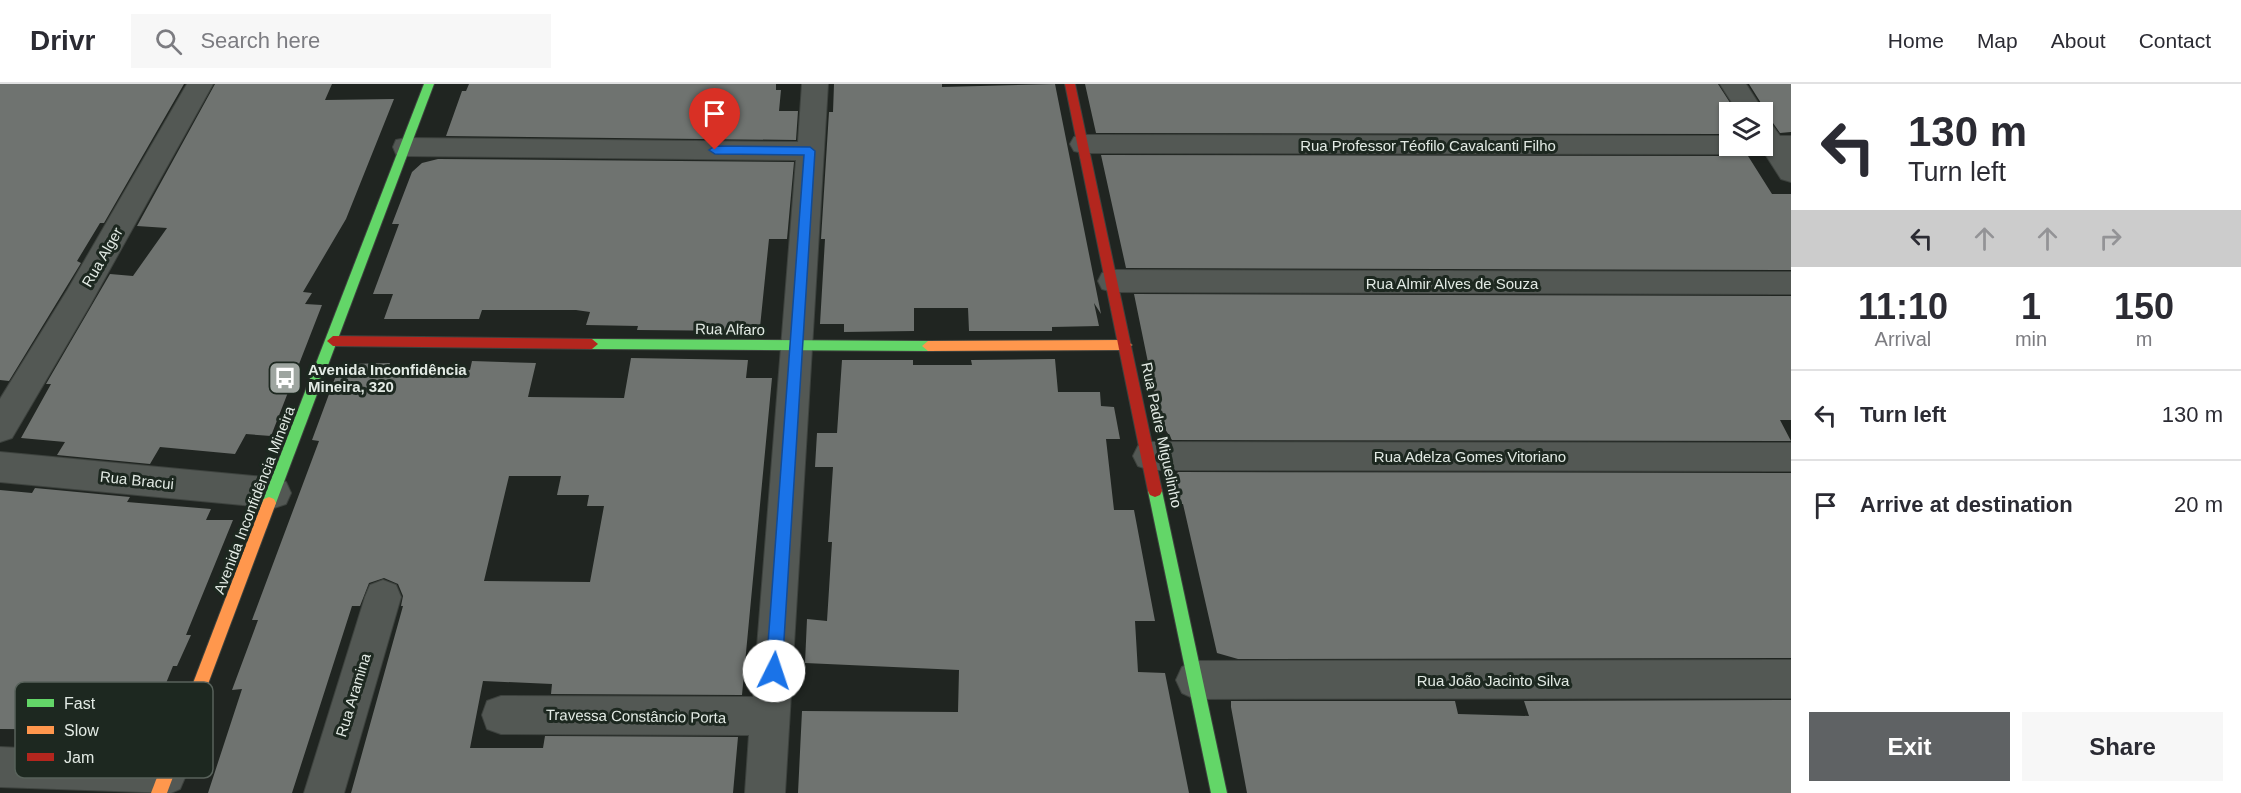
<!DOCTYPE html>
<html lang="en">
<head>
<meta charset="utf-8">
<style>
	:root { --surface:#fff; --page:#f7f7f7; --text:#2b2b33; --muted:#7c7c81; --line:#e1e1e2; --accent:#5f6264 }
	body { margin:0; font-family:Arial,sans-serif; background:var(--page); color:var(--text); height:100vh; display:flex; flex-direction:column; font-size:22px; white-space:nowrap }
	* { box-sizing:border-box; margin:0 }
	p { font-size:20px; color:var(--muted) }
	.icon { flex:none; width:33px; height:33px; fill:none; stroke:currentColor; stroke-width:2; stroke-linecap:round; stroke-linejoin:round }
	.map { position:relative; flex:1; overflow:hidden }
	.panel { display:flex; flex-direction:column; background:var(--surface); width:450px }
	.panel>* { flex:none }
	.guide { background:#fff; color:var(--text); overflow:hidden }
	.fabs { position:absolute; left:1719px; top:18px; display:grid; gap:12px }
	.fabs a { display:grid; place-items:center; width:54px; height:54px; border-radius:0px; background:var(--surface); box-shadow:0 2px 4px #0004; font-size:30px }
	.pin { position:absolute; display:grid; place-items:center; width:51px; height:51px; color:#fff; margin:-62px -26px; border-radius:50% 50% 50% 0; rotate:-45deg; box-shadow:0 0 6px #0007 }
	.pin .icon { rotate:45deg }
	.me { position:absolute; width:66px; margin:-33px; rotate:4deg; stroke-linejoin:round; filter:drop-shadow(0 0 4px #0008) }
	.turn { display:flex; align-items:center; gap:21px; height:126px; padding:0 18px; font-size:27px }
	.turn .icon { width:78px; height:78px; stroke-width:2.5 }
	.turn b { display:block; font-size:42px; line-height:51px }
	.lanes { display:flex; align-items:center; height:57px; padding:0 18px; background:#0003; justify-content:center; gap:30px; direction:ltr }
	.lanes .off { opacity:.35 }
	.eta { display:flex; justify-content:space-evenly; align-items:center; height:102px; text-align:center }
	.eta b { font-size:36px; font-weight:700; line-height:42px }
	.cta { display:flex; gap:12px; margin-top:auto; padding:12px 18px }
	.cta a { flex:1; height:69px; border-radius:0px; background:var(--accent); color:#fff; font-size:24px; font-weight:700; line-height:69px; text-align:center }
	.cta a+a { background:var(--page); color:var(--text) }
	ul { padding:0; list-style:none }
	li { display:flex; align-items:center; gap:18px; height:90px; padding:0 18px; border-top:2px solid var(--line) }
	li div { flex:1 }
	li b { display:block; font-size:22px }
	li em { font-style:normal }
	header { display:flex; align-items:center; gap:36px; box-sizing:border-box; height:84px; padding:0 30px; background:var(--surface); border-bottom:2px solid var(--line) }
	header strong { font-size:28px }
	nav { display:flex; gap:33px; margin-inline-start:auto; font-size:21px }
	.search { width:420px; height:54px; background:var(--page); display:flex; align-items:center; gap:15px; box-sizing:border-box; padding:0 21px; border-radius:0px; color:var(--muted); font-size:22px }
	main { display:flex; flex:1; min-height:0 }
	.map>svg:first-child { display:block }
	.building { fill:#6f7370; fill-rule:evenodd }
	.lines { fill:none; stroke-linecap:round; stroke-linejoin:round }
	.street-casing { stroke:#3d423e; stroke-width:2 }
	.fast-casing { stroke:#3d423e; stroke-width:2 }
	.slow-casing { stroke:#3d423e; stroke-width:2 }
	.jam-casing { stroke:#3d423e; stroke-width:2 }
	.street { fill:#535854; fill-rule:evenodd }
	.fast { fill:#63d668; fill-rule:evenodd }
	.slow { fill:#ff974d; fill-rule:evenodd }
	.jam { fill:#b3261e; fill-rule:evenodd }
	.route { fill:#1a73e8; stroke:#114b97; stroke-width:1.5 }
	.labels { text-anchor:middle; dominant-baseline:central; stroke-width:6; stroke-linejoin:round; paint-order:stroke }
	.street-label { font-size:15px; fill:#e2eae4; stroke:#1d2820 }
	.poi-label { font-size:15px; font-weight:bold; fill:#e2eae4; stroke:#1d2820; text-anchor:start }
	.key { fill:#1d2820; stroke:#58625b; stroke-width:1.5 }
	.key-label { font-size:16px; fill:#e2eae4 }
</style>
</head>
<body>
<header>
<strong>Drivr</strong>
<div class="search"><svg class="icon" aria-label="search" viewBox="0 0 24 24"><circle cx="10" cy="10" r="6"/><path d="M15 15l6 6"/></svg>Search here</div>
<nav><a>Home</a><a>Map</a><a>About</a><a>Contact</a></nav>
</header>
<main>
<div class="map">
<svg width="1791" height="709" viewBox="0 0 1791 709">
	<rect width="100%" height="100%" fill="#202521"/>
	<g class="building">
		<polygon points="0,0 184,0 104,139 100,139 77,177 81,179 9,297 0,296"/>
		<polygon points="215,0 332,0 325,16 394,15 346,135 303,208 312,209 305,220 322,221 271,352 246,350 235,370 160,363 150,380 57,371 65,358 21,354 51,300 46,300 110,190 133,192 167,144 137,142"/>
		<polygon points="469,0 776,0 776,6 781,6 779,27 798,27 796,56 446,52 462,7 466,7"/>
		<polygon points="834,0 942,0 942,3 1055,0 1101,230 1094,219 1099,242 1052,243 1052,247 969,247 968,224 914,224 914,247 844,248 844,240 820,240 825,155 821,155 829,28 833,28"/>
		<polygon points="1085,0 1718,0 1736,28 1730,28 1730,50 1096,49"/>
		<polygon points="1749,0 1791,0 1791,48 1780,49 1773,39 1762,36 1766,27"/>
		<polygon points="1101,71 1748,72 1772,110 1791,110 1791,186 1126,184"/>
		<polygon points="438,75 794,78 787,155 769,155 760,243 752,243 752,247 637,246 638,242 586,241 590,228 576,226 482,226 479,235 384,235 393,210 373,210 399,140 392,140 412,88 422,79"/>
		<polygon points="1134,210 1791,212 1791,336 1780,336 1791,357 1172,356 1160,337"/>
		<path d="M631,274L748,276L746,294H772L742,611L551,610L552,600L483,597L470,664H543L545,652L738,653L733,709H351L403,522H401L403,512L398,500L384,494L369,499L360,522H352L292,709H208L242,605L232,606L258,536H252L319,357L312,356L335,294L349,280L390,279L387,287L470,286L472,277L536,279L528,313L624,314ZM509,392H561L557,411H589L587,422H604L590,498L484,497Z"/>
		<polygon points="1055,275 1058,308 1100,308 1101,322 1114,323 1120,355 1106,355 1114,426 1134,426 1155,537 1135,537 1138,588 1165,589 1189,709 798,709 802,627 958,628 959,586 805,579 807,535 827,537 832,458 828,458 833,383 815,383 817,349 837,349 842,276 913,276 913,281 972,281 971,276"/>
		<polygon points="1178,388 1791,389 1791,574 1238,575 1217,569 1183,420 1179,420 1174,393"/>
		<polygon points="35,404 130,413 127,418 211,425 206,436 233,436 186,551 191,551 177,582 173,582 147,646 0,645 0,406 32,409"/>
		<polygon points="1791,616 1791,709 1247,709 1231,623 1231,617 1455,617 1458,630 1529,632 1524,617"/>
	</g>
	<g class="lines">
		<defs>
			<g id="street">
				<polygon points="187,0 213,0 90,221 12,354 0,358 0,315 68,205"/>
				<polygon points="802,0 828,0 785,709 745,709 749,651 501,650 487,645 482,631 487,617 501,612 753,613 796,76 406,72 396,70 393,63 396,56 406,54 798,58"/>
				<polygon points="1720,0 1746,0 1764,28 1762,31 1762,28 1738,28"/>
				<polygon points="1763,38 1772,41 1780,52 1791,52 1791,98 1781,95 1765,70 1083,69 1074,67 1070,60 1074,53 1083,51 1730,52 1730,62 1762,62"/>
				<polygon points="1113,186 1791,188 1791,210 1113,208 1102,205 1098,197 1102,189"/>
				<polygon points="1150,358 1791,359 1791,387 1150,386 1138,382 1133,372 1138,362"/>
				<polygon points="0,368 274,394 286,398 291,409 286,420 274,424 0,398"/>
				<polygon points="383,496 396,501 401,513 344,709 304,709 365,513 370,501"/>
				<polygon points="1791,576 1791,614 1195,615 1182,609 1176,596 1182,583 1195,577"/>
				<polygon points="0,663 166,671 180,677 186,691 180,705 171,709 0,703"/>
			</g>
			<g id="fast">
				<polygon points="424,0 434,0 276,419 274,423 269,425 264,423 262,419"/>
				<polygon points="592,255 928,257 934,262 928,267 592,265 586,260"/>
				<polygon points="1155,401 1160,403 1162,407 1227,709 1211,709 1148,407 1150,403"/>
			</g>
			<g id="slow">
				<polygon points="1126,256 1132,261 1126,266 928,267 922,262 928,257"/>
				<polygon points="269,413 274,415 276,419 167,709 151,709 262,419 264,415"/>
			</g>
			<g id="jam">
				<polygon points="1065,0 1075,0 1162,407 1160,411 1155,413 1150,411 1148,407"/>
				<polygon points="333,252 592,255 598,260 592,265 333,262 327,257"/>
			</g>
		</defs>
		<use href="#street" class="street-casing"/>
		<use href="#fast" class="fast-casing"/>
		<use href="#slow" class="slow-casing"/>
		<use href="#jam" class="jam-casing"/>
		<use href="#street" class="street"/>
		<use href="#fast" class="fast"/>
		<use href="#slow" class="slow"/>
		<use href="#jam" class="jam"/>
	</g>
	<polygon class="route" points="715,62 810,63 815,67 782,587 779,592 774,594 768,592 766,587 804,71 715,70 709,66"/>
	<defs>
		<symbol id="bus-square" viewBox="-11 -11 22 22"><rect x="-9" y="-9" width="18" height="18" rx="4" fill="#9ea5a0" stroke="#1d2820"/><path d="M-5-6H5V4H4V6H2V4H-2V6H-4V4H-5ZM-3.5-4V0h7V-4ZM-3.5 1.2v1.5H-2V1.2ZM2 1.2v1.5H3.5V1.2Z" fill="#fff"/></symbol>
	</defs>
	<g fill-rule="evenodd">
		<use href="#bus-square" x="266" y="275" width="38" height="38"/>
	</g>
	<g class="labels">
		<g class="street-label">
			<text x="1428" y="61">Rua Professor Téofilo Cavalcanti Filho</text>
			<text transform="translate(102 173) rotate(-60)">Rua Alger</text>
			<text x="1452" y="199">Rua Almir Alves de Souza</text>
			<text transform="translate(730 245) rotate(1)">Rua Alfaro</text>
			<text transform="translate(1162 351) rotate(78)">Rua Padre Miguelinho</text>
			<text x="1470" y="372">Rua Adelza Gomes Vitoriano</text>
			<text transform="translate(137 396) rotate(6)">Rua Bracui</text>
			<text transform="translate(254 416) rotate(-69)">Avenida Inconfidência Mineira</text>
			<text x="1493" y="596">Rua João Jacinto Silva</text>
			<text transform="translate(353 611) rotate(-73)">Rua Aramina</text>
			<text transform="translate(636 632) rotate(1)">Travessa Constâncio Porta</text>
		</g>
		<g class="poi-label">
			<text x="308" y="285">Avenida Inconfidência<tspan x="308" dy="17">Mineira, 320</tspan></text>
		</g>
	</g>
	<rect x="15" y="598" width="198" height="96" rx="9" class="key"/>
	<rect x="27" y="615" width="27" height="8" fill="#63d668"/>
	<rect x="27" y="642" width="27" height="8" fill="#ff974d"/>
	<rect x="27" y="669" width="27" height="8" fill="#b3261e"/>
	<g class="key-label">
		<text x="64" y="625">Fast</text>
		<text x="64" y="652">Slow</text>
		<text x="64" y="679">Jam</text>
	</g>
</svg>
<div class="fabs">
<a><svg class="icon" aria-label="layers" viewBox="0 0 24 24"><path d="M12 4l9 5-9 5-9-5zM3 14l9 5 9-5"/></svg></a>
</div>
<div class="pin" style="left:715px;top:66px;background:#d93025"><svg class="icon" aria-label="arrive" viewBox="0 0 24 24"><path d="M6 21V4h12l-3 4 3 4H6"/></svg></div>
<svg class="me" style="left:774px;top:587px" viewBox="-20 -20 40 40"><circle r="19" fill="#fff"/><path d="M0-13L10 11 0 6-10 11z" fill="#1a73e8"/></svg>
</div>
<section class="panel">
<div class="guide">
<div class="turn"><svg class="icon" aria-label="left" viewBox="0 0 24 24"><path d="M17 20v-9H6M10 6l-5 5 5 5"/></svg><div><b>130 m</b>Turn left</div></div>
<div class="lanes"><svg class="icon" aria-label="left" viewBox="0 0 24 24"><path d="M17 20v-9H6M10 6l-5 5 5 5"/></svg><svg class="icon off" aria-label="ahead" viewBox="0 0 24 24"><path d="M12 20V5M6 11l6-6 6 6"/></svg><svg class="icon off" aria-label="ahead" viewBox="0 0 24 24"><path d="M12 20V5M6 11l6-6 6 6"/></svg><svg class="icon off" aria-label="right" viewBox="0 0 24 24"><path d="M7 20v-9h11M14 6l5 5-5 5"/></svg></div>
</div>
<div class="eta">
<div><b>11:10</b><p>Arrival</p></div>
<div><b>1</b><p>min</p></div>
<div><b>150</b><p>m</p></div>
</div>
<ul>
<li><svg class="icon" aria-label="left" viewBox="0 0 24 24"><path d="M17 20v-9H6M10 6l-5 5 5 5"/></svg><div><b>Turn left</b></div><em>130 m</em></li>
<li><svg class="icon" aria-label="arrive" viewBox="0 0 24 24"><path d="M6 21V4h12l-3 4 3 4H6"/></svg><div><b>Arrive at destination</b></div><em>20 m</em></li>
</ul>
<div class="cta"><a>Exit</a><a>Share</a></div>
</section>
</main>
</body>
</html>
